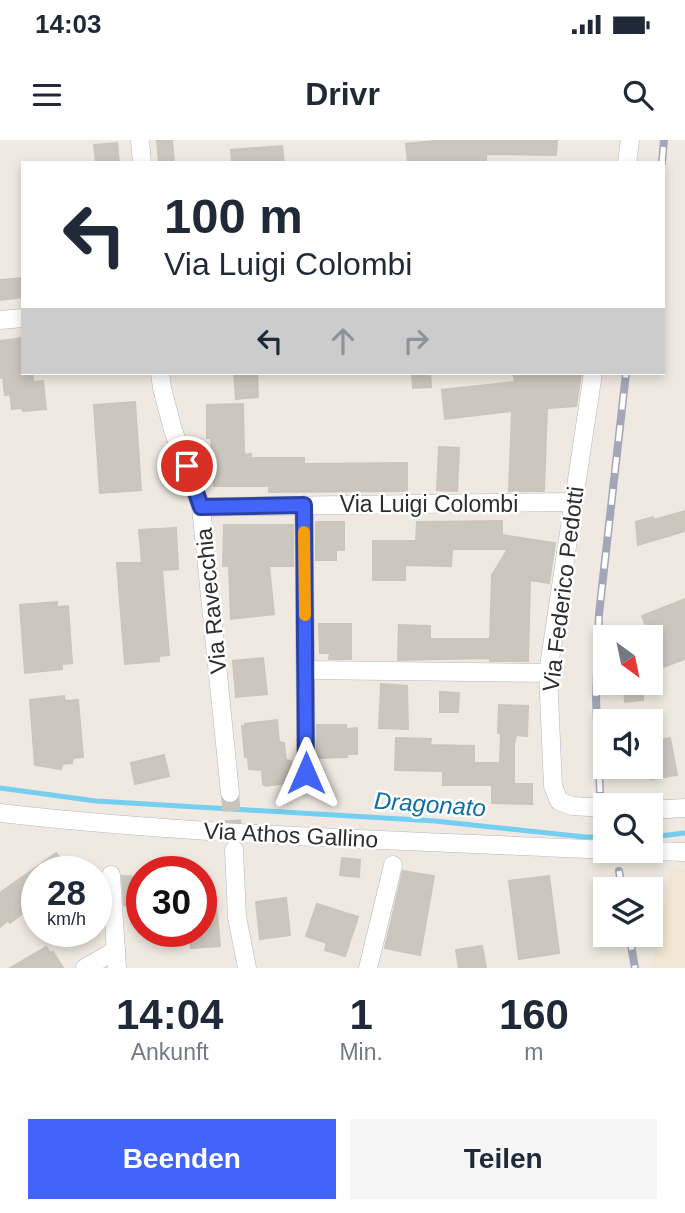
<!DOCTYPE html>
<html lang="de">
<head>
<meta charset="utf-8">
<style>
	:root { --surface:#fff; --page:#f6f6f7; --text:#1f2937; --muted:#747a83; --accent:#4264fb }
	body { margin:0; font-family:Arial,sans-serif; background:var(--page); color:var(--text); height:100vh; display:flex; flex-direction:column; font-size:26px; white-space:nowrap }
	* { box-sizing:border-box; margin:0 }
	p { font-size:23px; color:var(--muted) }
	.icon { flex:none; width:38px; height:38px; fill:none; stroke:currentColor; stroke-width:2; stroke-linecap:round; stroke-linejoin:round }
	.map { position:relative; height:828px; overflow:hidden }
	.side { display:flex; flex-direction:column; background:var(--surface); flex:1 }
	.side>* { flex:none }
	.hud { position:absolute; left:21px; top:21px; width:644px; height:214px; border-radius:0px; box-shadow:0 4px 10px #0003; background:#fff; color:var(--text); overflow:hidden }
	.needle { width:46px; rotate:147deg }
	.controls { position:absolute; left:593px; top:485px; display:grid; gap:14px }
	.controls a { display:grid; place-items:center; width:70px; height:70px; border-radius:0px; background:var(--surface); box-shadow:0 4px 10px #0003; font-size:35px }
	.speed { position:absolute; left:21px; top:716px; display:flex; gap:14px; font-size:35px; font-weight:700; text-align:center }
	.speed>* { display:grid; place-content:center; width:91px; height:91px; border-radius:50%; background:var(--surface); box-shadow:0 4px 10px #0003; line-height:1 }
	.speed small { font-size:18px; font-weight:400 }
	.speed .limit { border:10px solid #d22; background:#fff; color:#111 }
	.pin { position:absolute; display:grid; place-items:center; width:60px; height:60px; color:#fff; margin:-30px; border:4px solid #fff; border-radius:50%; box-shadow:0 2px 7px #0007 }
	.me { position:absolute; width:77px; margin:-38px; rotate:0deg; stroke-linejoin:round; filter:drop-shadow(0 0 5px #0008) }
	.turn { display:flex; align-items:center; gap:24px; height:147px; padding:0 28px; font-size:32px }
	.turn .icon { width:91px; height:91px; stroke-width:2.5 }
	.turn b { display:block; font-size:49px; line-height:60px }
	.lanes { display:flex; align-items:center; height:66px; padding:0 28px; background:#0003; justify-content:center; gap:35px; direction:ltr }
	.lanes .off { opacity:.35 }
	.eta { display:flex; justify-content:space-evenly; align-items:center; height:119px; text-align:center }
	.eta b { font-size:42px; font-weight:700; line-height:49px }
	.action { display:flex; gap:14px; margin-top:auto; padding:14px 28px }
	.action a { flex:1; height:80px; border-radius:0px; background:var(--accent); color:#fff; font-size:28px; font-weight:700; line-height:80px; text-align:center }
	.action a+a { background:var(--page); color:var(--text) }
	.status { display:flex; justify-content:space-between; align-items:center; height:49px; padding:0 35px; background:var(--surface); direction:ltr }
	.status svg { height:19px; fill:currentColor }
	header { display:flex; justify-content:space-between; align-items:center; height:91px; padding:0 28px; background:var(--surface); font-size:32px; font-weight:700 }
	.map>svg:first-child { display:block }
	.education { fill:#f0e6d1 }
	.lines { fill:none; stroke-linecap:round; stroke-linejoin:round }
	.stream { stroke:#75cff0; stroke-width:5 }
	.building { fill:#cbc7bf; stroke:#cbc5ba; stroke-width:2 }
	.minor-tunnel { stroke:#c8c4bd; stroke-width:18; stroke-dasharray:18 9; stroke-linecap:butt }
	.minor-casing { stroke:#b4b7c1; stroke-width:19 }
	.minor { stroke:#fff; stroke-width:18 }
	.rail-casing { stroke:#a3a6b8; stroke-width:8 }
	.rail { stroke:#fff; stroke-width:5; stroke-dasharray:16; stroke-linecap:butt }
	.route-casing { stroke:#2b41a3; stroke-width:18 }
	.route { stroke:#4264fb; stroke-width:12 }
	.slow { stroke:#f59e0b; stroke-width:12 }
	.labels { text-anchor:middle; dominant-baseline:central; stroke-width:5; stroke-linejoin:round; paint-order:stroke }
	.street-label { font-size:23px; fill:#2e2e2e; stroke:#fff }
	.water-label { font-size:24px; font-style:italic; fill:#0d6fa3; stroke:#fff }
</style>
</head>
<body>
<div class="status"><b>14:03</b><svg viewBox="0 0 49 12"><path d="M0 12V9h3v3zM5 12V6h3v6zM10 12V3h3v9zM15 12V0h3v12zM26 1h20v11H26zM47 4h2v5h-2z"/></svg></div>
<header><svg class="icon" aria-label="menu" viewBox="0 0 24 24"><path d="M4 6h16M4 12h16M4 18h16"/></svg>Drivr<svg class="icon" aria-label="search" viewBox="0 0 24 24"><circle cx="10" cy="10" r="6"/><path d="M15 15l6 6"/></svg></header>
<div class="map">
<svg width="685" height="828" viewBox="0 0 685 828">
	<rect width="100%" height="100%" fill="#efe9e1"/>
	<polygon class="education" points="685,730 685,828 652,828 671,731"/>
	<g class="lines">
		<g class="stream">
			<polyline points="0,648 96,661 435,681 585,697 606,697"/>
			<polyline points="651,697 685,693"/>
		</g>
	</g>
	<g class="building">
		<polygon points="157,0 172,0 174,23 159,23"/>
		<polygon points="443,0 557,0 556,15 486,14 486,23 408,23 406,4"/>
		<polygon points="117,3 119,23 96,23 94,5"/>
		<polygon points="282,6 284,23 232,23 231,10"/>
		<polygon points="23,138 23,157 0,160 0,140"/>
		<polygon points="23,198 23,233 32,233 33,242 43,241 46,269 23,271 22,268 12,269 10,254 5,255 3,237 0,238 0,201"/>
		<polygon points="234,233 257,233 258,257 236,259"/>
		<polygon points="412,233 430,233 431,247 413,248"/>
		<polygon points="513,233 581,234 576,266 547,268 544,351 509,351 512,271 445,279 442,250 515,242"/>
		<polygon points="135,262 141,350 100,353 94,265"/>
		<polygon points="243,264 244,315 251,314 251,318 304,318 304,324 407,323 407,351 269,352 269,346 214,346 211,298 207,298 207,265"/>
		<polygon points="439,307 459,308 457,351 437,350"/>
		<polygon points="685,371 685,391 638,405 636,382 653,377 654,380"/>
		<polygon points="502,381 502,395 555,403 549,443 530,440 528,521 490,521 490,518 398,520 399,485 430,486 430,499 490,499 492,435 508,409 452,409 451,426 405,425 405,440 373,440 373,401 416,401 417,382"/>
		<polygon points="316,382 344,382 344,410 336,410 336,420 316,420"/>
		<polygon points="224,385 293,385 293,426 269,426 274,474 231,479 229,426 223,426"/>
		<polygon points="176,388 178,429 162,430 169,515 159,516 159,521 125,524 117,423 142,423 139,390"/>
		<polygon points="685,459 685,519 663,527 642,476"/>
		<polygon points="57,462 57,467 68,466 72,523 62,524 62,529 25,533 20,465"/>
		<polygon points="319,484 351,484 351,519 329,519 330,513 320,513"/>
		<polygon points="263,518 267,554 236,557 233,521"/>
		<polygon points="624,542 642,542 643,560 625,562"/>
		<polygon points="381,544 407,546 408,589 379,588"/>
		<polygon points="440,552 459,553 458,572 440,572"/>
		<polygon points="64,556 65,561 78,560 83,617 73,618 72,623 62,624 61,629 35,625 30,560"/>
		<polygon points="499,565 528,566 527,596 516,595 514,604 514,644 532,644 532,664 492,663 492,645 443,645 443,631 395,630 396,598 431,599 430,605 474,606 474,623 500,623 501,593 498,593"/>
		<polygon points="277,580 279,602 284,603 286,620 291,621 293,642 266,646 263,644 262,630 249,629 248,617 245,617 242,586 245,586 245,584"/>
		<polygon points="317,585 346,585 346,589 357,588 357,614 347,614 347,617 317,618"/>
		<polygon points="670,598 677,635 651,639 651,602"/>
		<polygon points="164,615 169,636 135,644 131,623"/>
		<polygon points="56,713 71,732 37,732 37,762 10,783 8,780 0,787 0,753"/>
		<polygon points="342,718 360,720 359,737 340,735"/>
		<polygon points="403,731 434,736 420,815 385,808"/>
		<polygon points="122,736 142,737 142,766 124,765"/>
		<polygon points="549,736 559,813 519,819 509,741"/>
		<polygon points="215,755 220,806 191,808 190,791 201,791 201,757"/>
		<polygon points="286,758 290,795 260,799 256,762"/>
		<polygon points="317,764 358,777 345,816 325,810 327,803 306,796"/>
		<polygon points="482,806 486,828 459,828 456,810"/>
		<polygon points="46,807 50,813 53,812 63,828 10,828"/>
	</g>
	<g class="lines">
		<polyline class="minor-tunnel" points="230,653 234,705"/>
		<defs>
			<g id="minor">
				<polyline points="140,0 142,23"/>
				<polyline points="627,23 630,0"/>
				<polyline points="0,180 23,178"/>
				<polyline points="160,233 162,248 173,290 201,367 230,653"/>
				<polyline points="593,233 548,533 553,646 559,661 572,666 606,668"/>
				<polyline points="304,365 306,633"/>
				<polyline points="201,367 573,362"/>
				<polyline points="306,530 548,533"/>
				<polyline points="651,670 685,668"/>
				<path d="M0,673C201,696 403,700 606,710"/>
				<polyline points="234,710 237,777 247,828"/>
				<polyline points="623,710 685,712"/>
				<polyline points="111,735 117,828"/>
				<polyline points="85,828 116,810"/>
				<polyline points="368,828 393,725"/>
			</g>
		</defs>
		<use href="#minor" class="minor-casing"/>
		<use href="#minor" class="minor"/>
		<defs>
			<g id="rail">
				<polyline points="662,23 664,0"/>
				<polyline points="600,652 596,559 599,474 626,233"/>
				<polyline points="619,731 622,749"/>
				<polyline points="629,794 635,828"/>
			</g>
		</defs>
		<use href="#rail" class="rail-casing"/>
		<use href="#rail" class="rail"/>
	</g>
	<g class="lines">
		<defs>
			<polyline id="route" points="187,326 201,367 304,365 306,633"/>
		</defs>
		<use href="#route" class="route-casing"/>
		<use href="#route" class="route"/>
		<polyline class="slow" points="304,392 305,475"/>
	</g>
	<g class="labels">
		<g class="street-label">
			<text x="429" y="364">Via Luigi Colombi</text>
			<text transform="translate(563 449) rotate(-83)">Via Federico Pedotti</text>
			<text transform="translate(211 461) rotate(-96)">Via Ravecchia</text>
			<text transform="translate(291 695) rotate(3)">Via Athos Gallino</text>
		</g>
		<g class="water-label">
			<text transform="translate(430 664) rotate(4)">Dragonato</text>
		</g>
	</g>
</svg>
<div class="controls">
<a><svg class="needle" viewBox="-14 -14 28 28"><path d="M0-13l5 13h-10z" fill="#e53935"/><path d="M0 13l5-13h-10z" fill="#747a83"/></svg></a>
<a><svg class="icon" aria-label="sound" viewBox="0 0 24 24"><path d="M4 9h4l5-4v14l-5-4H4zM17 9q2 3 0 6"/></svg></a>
<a><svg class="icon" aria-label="search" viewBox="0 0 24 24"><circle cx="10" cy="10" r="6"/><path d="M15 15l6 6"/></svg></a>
<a><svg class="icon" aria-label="layers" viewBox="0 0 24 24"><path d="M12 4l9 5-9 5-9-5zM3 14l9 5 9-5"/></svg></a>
</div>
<div class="speed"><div>28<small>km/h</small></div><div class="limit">30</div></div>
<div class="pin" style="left:187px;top:326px;background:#d93025"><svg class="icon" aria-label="arrive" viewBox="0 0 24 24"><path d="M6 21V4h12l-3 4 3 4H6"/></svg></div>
<svg class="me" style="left:306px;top:633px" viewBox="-20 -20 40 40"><path d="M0-17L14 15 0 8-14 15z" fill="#4264fb" stroke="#fff" stroke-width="4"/></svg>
<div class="hud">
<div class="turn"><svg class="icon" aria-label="left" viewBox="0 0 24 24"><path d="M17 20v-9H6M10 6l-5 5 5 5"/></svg><div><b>100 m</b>Via Luigi Colombi</div></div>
<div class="lanes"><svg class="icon" aria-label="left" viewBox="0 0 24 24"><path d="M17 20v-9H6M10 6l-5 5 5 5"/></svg><svg class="icon off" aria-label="ahead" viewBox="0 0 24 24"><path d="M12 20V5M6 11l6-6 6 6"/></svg><svg class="icon off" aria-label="right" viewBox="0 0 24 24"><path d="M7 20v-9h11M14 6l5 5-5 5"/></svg></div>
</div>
</div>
<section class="side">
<div class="eta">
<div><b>14:04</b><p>Ankunft</p></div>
<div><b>1</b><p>Min.</p></div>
<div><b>160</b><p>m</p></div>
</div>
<div class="action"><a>Beenden</a><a>Teilen</a></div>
</section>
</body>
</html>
